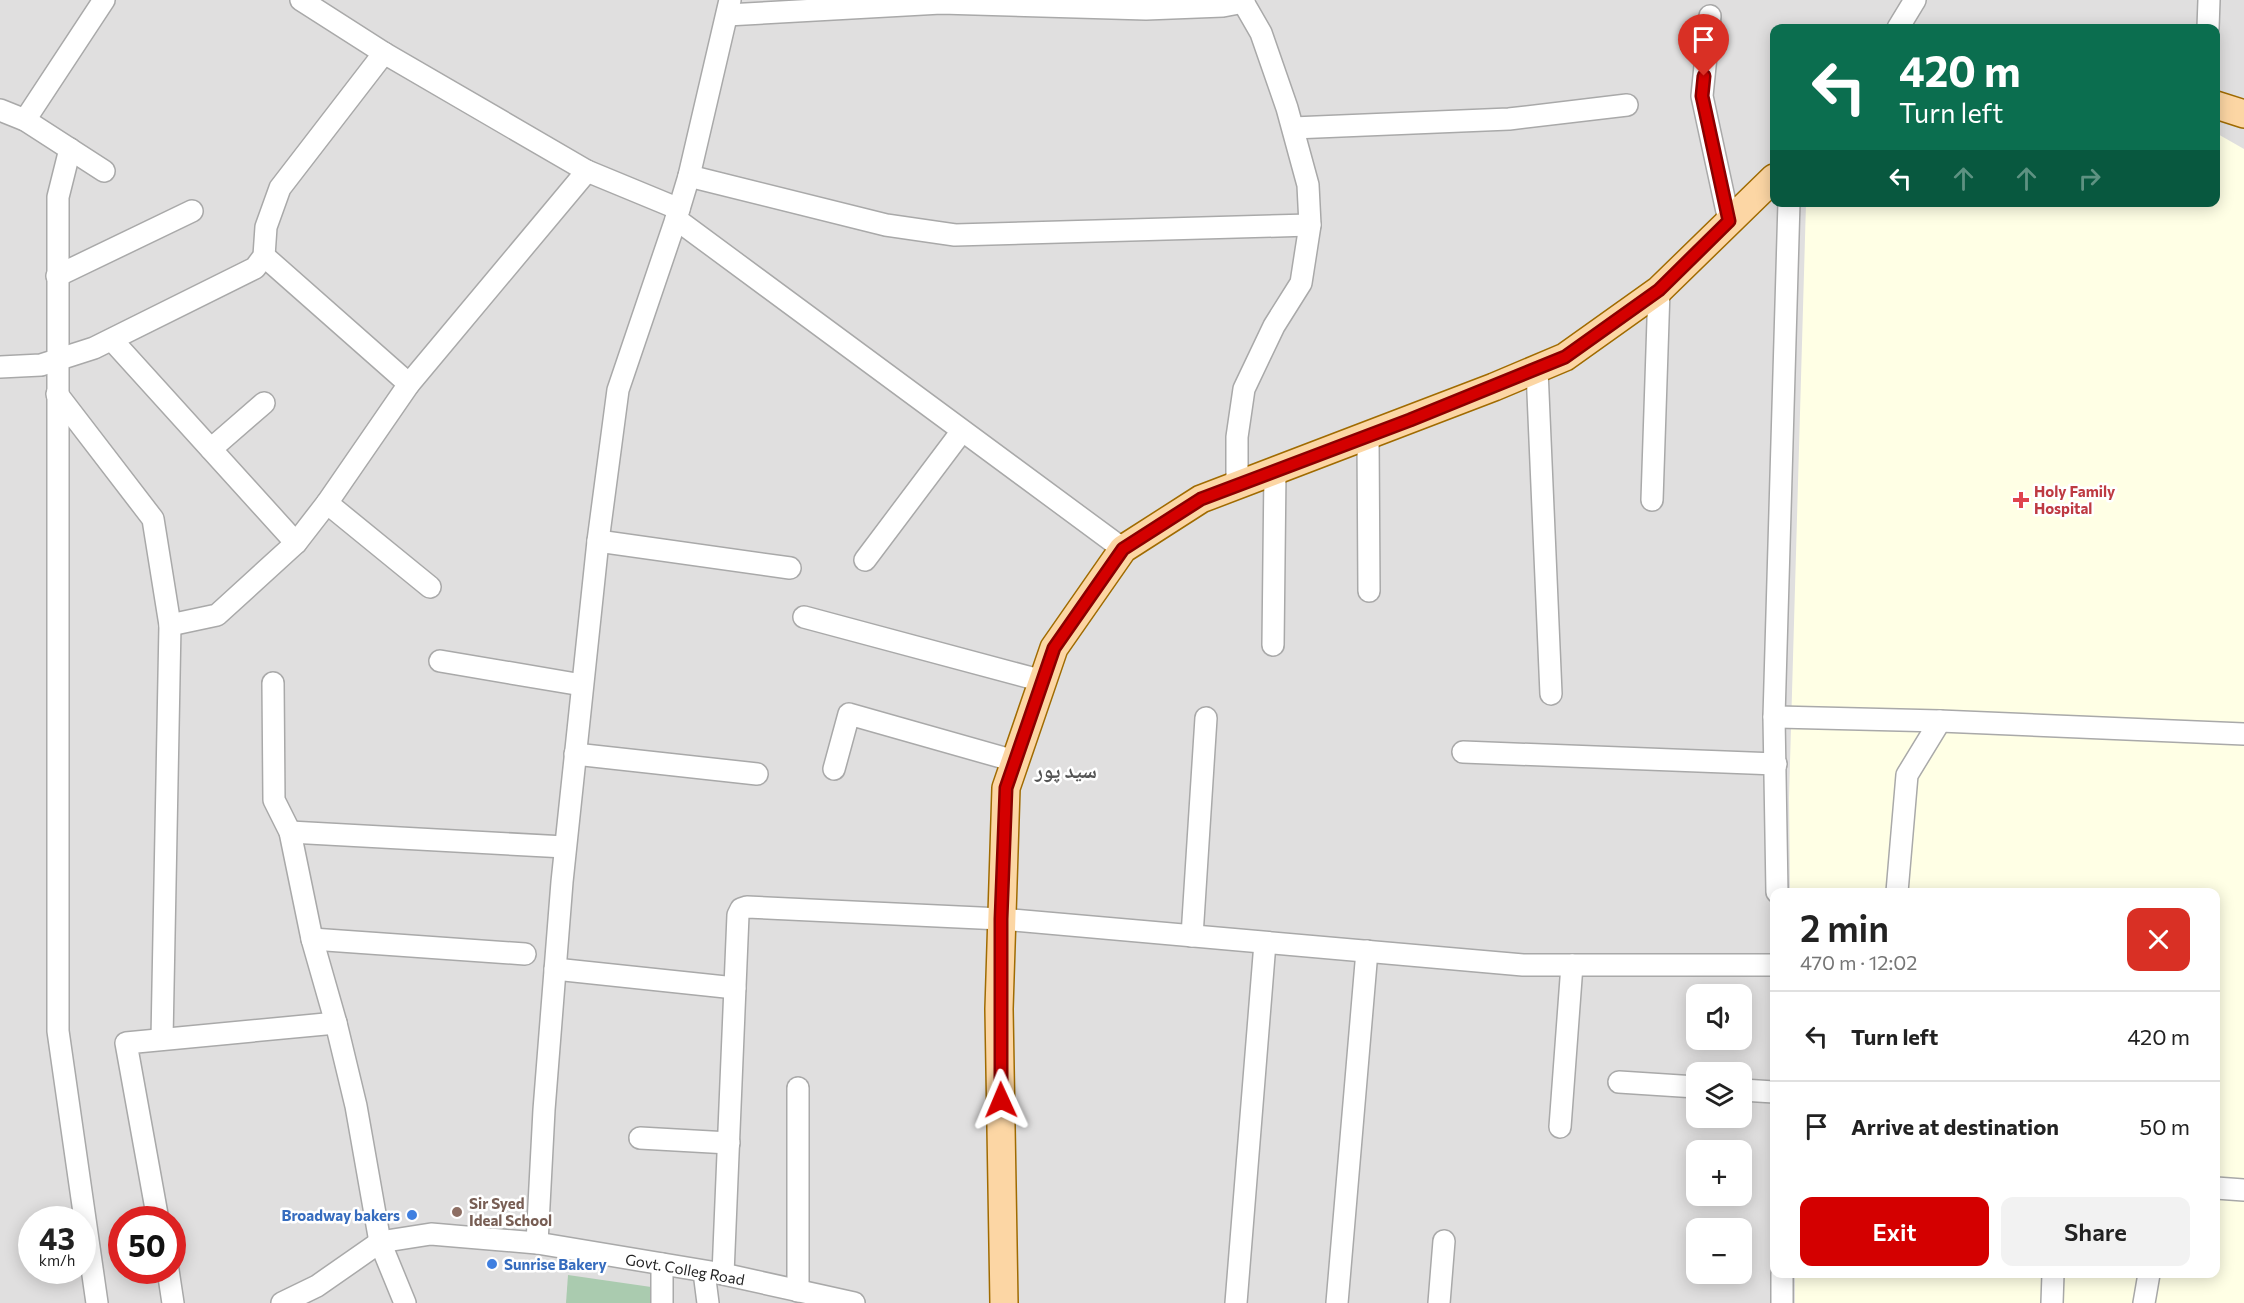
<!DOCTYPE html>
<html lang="en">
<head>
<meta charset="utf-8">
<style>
	:root { --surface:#fff; --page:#f2f2f2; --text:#222; --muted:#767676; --line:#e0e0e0; --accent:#d40000 }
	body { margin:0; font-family:Commissioner,"Noto Naskh Arabic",sans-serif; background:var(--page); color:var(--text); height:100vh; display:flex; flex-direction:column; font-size:22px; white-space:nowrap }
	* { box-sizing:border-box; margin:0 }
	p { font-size:20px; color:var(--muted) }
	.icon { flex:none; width:33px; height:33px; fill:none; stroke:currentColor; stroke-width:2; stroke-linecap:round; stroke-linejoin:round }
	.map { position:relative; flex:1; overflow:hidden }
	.details { position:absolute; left:1770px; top:888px; width:450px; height:390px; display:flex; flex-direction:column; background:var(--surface); border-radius:12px; box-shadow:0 3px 15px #0003 }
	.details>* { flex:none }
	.hud { position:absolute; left:1770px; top:24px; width:450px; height:183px; border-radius:12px; box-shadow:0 3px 15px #0003; background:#0b6e4f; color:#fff; overflow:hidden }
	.fabs { position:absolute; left:1686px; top:984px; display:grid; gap:12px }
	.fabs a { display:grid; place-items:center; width:66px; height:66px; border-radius:12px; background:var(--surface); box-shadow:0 3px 15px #0003; font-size:30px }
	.speed { position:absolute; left:18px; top:1206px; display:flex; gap:12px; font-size:30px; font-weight:700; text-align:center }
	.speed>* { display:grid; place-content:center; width:78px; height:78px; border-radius:50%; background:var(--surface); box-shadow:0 3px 15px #0003; line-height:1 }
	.speed small { font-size:15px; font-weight:400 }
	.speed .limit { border:9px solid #d22; background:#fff; color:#111 }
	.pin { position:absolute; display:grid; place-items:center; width:51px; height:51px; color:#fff; margin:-62px -26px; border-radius:50% 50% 50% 0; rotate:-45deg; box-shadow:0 0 6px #0007 }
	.pin .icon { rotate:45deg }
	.me { position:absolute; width:66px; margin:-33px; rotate:359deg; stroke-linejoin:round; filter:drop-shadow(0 0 4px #0008) }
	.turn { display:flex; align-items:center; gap:21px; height:126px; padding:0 30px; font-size:27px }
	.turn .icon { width:78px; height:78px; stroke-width:2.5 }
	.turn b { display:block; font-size:42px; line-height:51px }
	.lanes { display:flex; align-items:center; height:57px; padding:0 30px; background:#0003; justify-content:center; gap:30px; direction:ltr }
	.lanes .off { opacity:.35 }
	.round { display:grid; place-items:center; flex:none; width:63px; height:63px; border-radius:12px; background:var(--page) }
	.head { display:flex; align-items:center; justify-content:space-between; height:102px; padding:0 30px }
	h1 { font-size:36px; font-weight:600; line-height:45px }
	.primary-button { display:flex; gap:12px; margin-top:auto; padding:12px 30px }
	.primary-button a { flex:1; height:69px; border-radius:12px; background:var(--accent); color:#fff; font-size:24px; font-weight:600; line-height:69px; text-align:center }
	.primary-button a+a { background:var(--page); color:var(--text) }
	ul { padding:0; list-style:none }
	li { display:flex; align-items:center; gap:18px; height:90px; padding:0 30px; border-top:2px solid var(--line) }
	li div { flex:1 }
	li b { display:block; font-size:22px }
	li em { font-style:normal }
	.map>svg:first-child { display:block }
	.residential { fill:#e0dfdf; fill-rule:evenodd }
	.education { fill:#ffffe5 }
	.cemetery { fill:#aacbaf }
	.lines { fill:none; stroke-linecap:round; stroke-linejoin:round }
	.minor-casing { stroke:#a9a9a9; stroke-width:24 }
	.major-casing { stroke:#a06b00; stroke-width:30 }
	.minor { stroke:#fff; stroke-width:21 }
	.major { stroke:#fcd6a4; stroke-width:27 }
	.route-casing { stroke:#8a0000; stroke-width:15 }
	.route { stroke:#d40000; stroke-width:10 }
	.health-dot { fill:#e0444e; stroke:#fff; stroke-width:2 }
	.education-dot { fill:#8d6e63; stroke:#fff; stroke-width:2 }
	.shop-dot { fill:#3f7fe0; stroke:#fff; stroke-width:2 }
	.labels { text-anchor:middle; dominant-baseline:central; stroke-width:5; stroke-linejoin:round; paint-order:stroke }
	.health-label { font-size:15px; font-weight:bold; fill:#be3a42; stroke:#fff; text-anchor:start }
	.education-label { font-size:15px; font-weight:bold; fill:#785e54; stroke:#fff; text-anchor:start }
	.shop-label { font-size:15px; font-weight:bold; fill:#366cbe; stroke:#fff; text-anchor:end }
	.street-label { font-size:15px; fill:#222; stroke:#fff }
	.district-label { font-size:21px; font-weight:bold; fill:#555; stroke:#fff }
</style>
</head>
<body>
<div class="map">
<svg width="2244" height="1303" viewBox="0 0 2244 1303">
	<rect width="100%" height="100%" fill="#f2efe9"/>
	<path class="residential" d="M0,0H2244V1303H0ZM1774,28H2216V202H1774ZM1774,892H2216V1274H1774ZM1696,994H1742V1040H1696ZM1696,1072H1742V1118H1696ZM1696,1150H1742V1196H1696ZM32,1220H82V1270H32ZM122,1220H172V1270H122ZM1696,1228H1742V1274H1696Z"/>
	<polygon class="education" points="2216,133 2244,149 2244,1303 1795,1303 1795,1274 2216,1274 2216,892 1790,892 1789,798 1806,203 2216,202"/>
	<polygon class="cemetery" points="568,1275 665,1289 666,1303 566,1303"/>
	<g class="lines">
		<defs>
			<g id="minor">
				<polyline points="301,0 384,53 587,171 679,209"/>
				<polyline points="727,15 941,3 1146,9 1223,6 1244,2"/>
				<polyline points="1710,16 1702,96 1729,221"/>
				<polyline points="1898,28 1915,0"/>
				<polyline points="2208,28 2209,0"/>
				<polyline points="0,110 25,120 104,171"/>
				<polyline points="25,120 104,0"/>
				<polyline points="1293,128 1509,119 1627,105"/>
				<polyline points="70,149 58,197 58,1031 97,1303"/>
				<polyline points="689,176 886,225 955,235 1310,225"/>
				<polyline points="676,219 1123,549"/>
				<polyline points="264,256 409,384"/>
				<polyline points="57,276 192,211"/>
				<polyline points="112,340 296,543"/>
				<polyline points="0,367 41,365 94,348 255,268 264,256 266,227 280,188 384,53"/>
				<polyline points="1537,370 1551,694"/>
				<polyline points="57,394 153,519 170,625 162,1039"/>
				<polyline points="1368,436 1369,591"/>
				<polyline points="211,449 264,403"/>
				<polyline points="1237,485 1237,437 1244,389 1274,326 1301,283 1310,225 1308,185 1287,108 1261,33 1242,0"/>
				<polyline points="1652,500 1659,290"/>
				<polyline points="327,503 430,587"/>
				<polyline points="598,541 790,568"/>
				<polyline points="865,560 962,431"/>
				<polyline points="804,617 1043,681"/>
				<polyline points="170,625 217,615 296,543 327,503 409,384 587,171"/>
				<polyline points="1273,645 1275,471"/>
				<polyline points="440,661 582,685"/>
				<polyline points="273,683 274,800 290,832 312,939 336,1023 356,1106 380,1242 405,1303"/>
				<polyline points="1774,717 1940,721 2244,734"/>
				<polyline points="1463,752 1776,764"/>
				<polyline points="575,754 757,774"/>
				<polyline points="834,769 849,714 1015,761"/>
				<polyline points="290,832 565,847"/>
				<polyline points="1777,892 1774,717 1789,202"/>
				<polyline points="1897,892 1907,775 1940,721"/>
				<polyline points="1192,936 1206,718"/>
				<polyline points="312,939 525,954"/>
				<polyline points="555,969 735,988"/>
				<polyline points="1619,1082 1696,1087"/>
				<polyline points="798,1088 798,1291"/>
				<polyline points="1742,1090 1774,1092"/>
				<polyline points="1560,1127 1572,965"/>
				<polyline points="640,1138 729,1143"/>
				<polyline points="2216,1188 2244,1190"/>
				<polyline points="158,1220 126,1043 336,1023"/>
				<polyline points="537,1243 544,1110 562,882 598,541 618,390 676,219 689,176 730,0"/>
				<polyline points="662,1264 662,1303"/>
				<polyline points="168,1270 173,1303"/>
				<polyline points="704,1272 708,1303"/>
				<polyline points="723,1274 738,915 741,909 747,907 1001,919 1523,965 1774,965"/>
				<polyline points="282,1303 317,1286 380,1242 431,1234 537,1243 723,1274 854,1303"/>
				<polyline points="1236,1303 1265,943"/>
				<polyline points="1337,1303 1367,951"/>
				<polyline points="1439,1303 1444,1241"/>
				<polyline points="1782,1303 1782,1274"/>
				<polyline points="2052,1303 2053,1274"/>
				<polyline points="2144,1303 2149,1274"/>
			</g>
			<g id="major">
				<polyline points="2216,105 2244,114"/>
				<polyline points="1004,1303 999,1009 1006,788 1054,648 1123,549 1201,499 1494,387 1565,357 1659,290 1774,178"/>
			</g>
		</defs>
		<use href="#minor" class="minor-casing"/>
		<use href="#major" class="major-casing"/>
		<use href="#minor" class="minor"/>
		<use href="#major" class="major"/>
	</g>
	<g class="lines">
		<defs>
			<polyline id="route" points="1001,1100 1001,919 1006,788 1054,648 1123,549 1201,499 1410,420 1565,357 1659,290 1729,221 1702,96 1704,76"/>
		</defs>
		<use href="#route" class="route-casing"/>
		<use href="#route" class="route"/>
	</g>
	<path class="health-dot" d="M2018 491h6v6h6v6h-6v6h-6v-6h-6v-6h6z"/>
	<circle class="education-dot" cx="457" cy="1212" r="6"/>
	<g class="shop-dot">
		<circle cx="412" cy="1215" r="6"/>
		<circle cx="492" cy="1264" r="6"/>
	</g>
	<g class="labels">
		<g class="health-label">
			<text x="2034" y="491">Holy Family<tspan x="2034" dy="17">Hospital</tspan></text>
		</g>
		<g class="education-label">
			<text x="469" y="1203">Sir Syed<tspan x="469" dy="17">Ideal School</tspan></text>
		</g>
		<g class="shop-label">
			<text x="400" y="1215">Broadway bakers</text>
			<text x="504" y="1264" text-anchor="start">Sunrise Bakery</text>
		</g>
		<g class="street-label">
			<text transform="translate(685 1269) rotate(10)">Govt. Colleg Road</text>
		</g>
		<g class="district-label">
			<text x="1066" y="769">سید پور</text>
		</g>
	</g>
</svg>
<div class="fabs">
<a><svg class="icon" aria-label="sound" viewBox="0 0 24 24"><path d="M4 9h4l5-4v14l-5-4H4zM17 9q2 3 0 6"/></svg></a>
<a><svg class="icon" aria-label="layers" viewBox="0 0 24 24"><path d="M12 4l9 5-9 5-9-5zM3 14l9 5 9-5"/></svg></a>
<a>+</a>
<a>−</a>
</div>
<div class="speed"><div>43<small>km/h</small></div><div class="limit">50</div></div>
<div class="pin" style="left:1704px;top:76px;background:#d93025"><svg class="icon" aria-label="arrive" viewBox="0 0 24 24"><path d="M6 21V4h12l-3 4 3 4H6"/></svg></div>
<svg class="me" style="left:1001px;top:1100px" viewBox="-20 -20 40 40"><path d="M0-17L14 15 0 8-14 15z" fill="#d40000" stroke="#fff" stroke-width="4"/></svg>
<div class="hud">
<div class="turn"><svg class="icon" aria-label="left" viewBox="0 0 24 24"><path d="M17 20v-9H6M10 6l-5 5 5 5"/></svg><div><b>420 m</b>Turn left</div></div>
<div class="lanes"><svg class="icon" aria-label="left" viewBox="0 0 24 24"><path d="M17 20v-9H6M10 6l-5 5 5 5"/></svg><svg class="icon off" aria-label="ahead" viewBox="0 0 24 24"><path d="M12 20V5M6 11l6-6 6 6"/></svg><svg class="icon off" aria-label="ahead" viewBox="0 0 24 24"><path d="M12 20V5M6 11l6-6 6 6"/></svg><svg class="icon off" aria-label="right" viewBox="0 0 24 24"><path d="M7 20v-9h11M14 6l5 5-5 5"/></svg></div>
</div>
<section class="details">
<div class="head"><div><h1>2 min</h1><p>470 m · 12:02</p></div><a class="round" style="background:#d93025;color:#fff"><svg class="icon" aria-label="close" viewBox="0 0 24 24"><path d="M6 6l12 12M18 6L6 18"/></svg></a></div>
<ul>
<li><svg class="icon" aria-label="left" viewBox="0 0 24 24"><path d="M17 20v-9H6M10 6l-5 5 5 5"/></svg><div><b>Turn left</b></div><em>420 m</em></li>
<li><svg class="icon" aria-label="arrive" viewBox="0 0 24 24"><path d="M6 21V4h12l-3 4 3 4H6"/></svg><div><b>Arrive at destination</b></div><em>50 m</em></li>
</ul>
<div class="primary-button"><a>Exit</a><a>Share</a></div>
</section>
</div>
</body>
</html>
